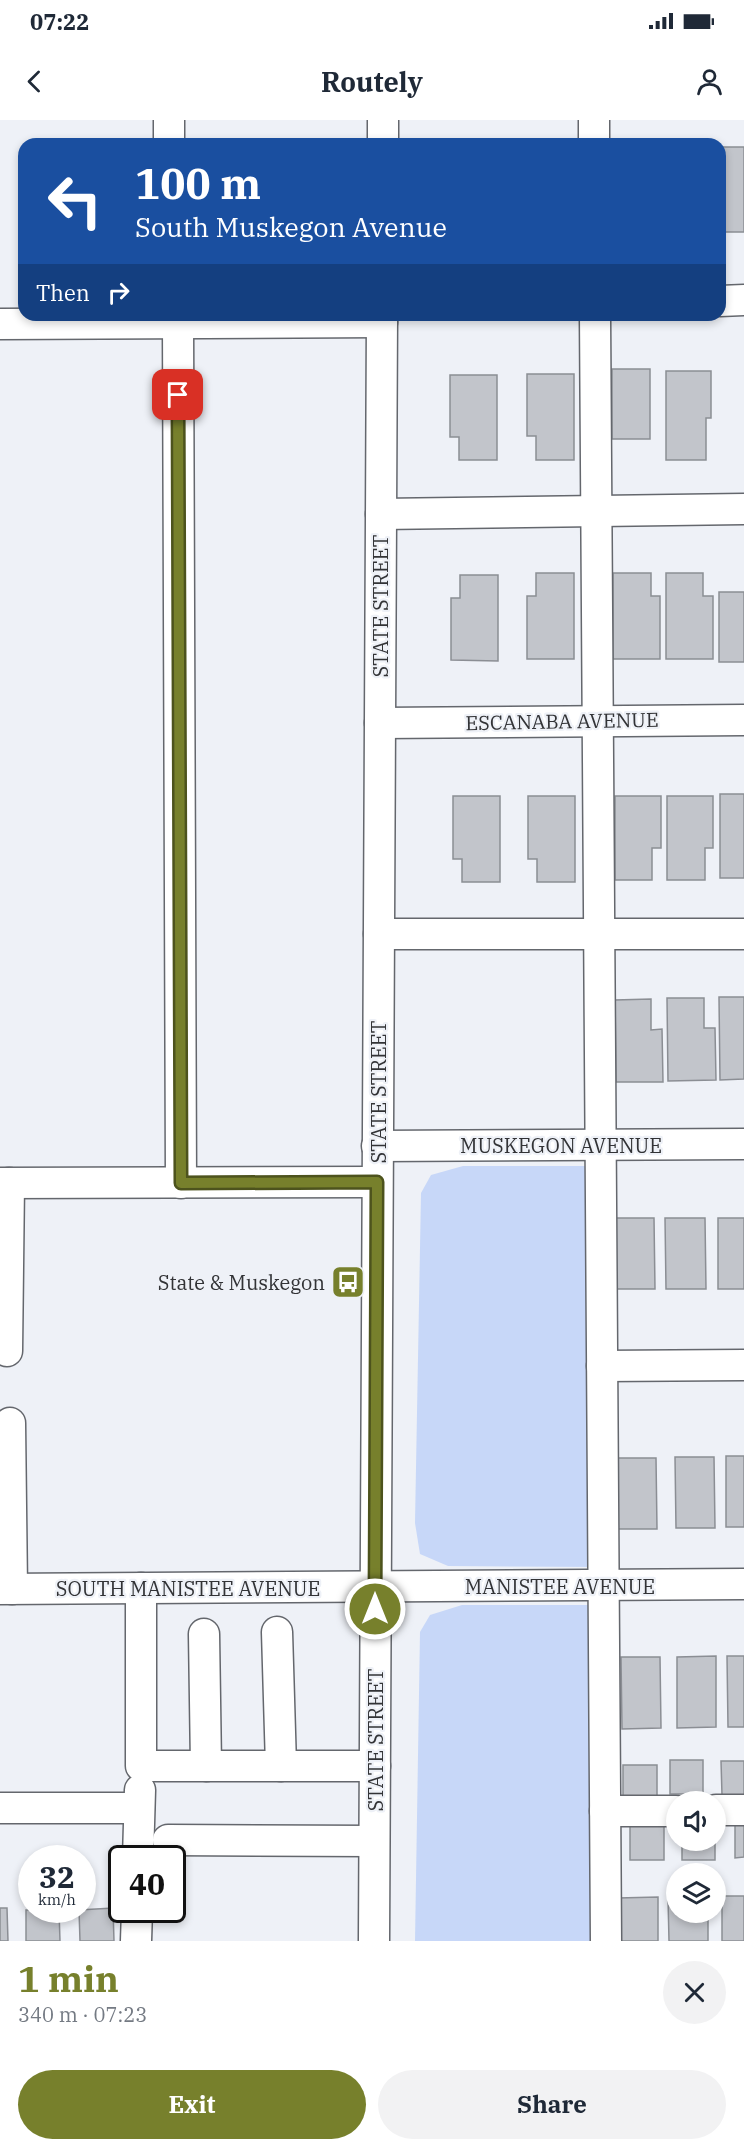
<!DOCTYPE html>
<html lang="en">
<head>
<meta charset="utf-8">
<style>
	:root { --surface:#fff; --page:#f2f2f3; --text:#1f2937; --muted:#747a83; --accent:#77802c }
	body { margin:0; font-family:"IBM Plex Serif",serif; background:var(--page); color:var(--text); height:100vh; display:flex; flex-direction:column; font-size:22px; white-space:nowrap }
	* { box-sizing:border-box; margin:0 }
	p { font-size:20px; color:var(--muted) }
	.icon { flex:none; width:33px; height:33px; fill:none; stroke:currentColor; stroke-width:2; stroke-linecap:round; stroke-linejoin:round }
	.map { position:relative; height:1821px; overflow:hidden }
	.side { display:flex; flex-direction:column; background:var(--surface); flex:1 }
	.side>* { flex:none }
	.top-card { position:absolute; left:18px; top:18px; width:708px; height:183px; border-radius:18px; box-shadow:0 3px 9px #0003; background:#1a4fa0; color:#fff; overflow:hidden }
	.buttons { position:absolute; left:666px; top:1671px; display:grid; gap:12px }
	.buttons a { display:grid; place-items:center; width:60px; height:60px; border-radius:50%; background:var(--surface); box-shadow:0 3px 9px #0003; font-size:30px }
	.speed { position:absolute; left:18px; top:1725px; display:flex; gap:12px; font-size:30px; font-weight:700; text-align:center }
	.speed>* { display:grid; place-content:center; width:78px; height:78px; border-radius:50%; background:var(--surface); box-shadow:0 3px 9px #0003; line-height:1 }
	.speed small { font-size:15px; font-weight:400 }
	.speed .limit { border:3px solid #111; border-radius:9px; background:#fff; color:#111 }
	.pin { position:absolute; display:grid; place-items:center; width:51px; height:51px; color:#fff; margin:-26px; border-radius:12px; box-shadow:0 3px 9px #0006 }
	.me { position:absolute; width:66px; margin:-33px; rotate:0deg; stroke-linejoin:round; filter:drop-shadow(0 0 4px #0008) }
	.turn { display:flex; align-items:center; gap:21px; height:126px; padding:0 18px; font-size:27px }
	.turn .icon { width:78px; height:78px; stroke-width:2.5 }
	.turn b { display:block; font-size:42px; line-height:51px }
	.then { display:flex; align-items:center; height:57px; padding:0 18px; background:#0003; gap:12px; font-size:22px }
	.round { display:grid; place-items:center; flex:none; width:63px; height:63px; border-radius:32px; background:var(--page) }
	.headline { display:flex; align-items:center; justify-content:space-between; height:102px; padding:0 18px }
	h1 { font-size:36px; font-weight:700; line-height:45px; color:var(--accent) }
	.button { display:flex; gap:12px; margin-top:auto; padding:12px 18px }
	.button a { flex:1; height:69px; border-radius:36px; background:var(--accent); color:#fff; font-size:24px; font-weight:700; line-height:69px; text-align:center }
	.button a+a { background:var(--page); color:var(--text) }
	.status { display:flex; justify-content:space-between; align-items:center; height:42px; padding:0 30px; background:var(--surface); direction:ltr }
	.status svg { height:16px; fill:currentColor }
	header { display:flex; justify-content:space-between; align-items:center; height:78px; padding:0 18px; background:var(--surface); font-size:27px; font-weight:700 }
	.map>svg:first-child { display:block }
	.grass { fill:#c7d7f8 }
	.building { fill:#c2c5cb; stroke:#8b8e94; stroke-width:1.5 }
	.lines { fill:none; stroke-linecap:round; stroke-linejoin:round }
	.minor-casing { stroke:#64676d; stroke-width:33 }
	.minor { stroke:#fff; stroke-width:30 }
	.route-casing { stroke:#4d531d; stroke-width:15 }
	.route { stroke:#77802c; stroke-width:10 }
	.labels { text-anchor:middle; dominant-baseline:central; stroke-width:4.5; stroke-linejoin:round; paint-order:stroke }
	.street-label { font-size:20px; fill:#323336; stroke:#eef1f7 }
	.poi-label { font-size:20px; fill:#323336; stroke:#eef1f7; text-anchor:end }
</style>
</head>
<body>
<div class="status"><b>07:22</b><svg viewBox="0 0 49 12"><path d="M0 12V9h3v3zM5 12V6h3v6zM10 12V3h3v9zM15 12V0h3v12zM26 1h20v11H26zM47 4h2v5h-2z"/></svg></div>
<header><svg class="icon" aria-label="back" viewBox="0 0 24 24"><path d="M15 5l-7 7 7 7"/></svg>Routely<svg class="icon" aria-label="person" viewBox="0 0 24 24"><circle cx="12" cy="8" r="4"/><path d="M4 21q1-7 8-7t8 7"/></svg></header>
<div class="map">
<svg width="744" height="1821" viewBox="0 0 744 1821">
	<rect width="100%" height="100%" fill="#eef1f7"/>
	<g class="grass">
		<polygon points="463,1046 600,1046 600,1447 448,1446 420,1434 415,1403 421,1073 431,1055"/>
		<polygon points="462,1485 599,1485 598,1821 415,1821 420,1512 430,1495"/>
	</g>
	<g class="building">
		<rect x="720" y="27" width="24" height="85"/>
		<rect x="612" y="249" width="38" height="70"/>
		<polygon points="666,251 711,251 711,298 706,298 706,340 666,340"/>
		<polygon points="527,254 574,254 574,340 536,340 536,316 527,316"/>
		<polygon points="450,255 497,255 497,340 459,340 459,317 450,317"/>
		<polygon points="536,453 574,453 574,539 527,539 527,476 536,476"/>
		<polygon points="613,453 651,453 651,476 660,476 660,539 613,539"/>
		<polygon points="666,453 703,453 703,476 713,476 713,539 666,539"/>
		<polygon points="460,455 498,455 498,541 451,540 451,478 460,478"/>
		<rect x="719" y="472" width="25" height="70"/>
		<rect x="720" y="674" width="24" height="84"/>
		<polygon points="453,676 500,676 500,762 462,762 462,739 453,739"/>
		<polygon points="528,676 575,676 575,762 537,762 537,739 528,739"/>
		<polygon points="615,676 661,676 661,728 652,728 652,760 615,760"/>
		<polygon points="667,676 713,676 713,728 705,728 705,760 667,760"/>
		<polygon points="719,877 744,877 744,959 720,960"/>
		<polygon points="667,878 704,878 704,908 715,908 716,960 668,961"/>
		<polygon points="651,879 651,910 662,909 663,962 616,962 615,880"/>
		<polygon points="615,1098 654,1098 655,1169 616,1169"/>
		<polygon points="665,1098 705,1098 706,1169 666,1169"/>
		<rect x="718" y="1098" width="26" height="71"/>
		<rect x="726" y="1336" width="18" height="71"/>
		<polygon points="675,1337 714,1337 715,1408 676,1408"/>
		<polygon points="617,1338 656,1338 657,1409 617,1409"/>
		<polygon points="716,1536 716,1607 677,1608 677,1537"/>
		<polygon points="727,1536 744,1536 744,1607 728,1607"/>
		<polygon points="621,1537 660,1537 661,1608 622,1609"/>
		<rect x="670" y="1640" width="33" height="34"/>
		<polygon points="721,1641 744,1641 744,1675 722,1675"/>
		<rect x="623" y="1645" width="34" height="34"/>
		<polygon points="735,1703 744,1703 744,1737 735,1738"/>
		<rect x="630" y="1705" width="34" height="35"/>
		<rect x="682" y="1720" width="33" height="20"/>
		<rect x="722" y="1776" width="22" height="45"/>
		<polygon points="658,1777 658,1821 619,1821 618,1778"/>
		<polygon points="668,1778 676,1778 676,1792 708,1792 708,1821 669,1821"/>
		<polygon points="0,1788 7,1788 8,1821 0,1821"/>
		<polygon points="113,1788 114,1821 80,1821 79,1790"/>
		<polygon points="26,1790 59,1790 60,1821 26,1821"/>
	</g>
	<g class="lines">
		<defs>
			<g id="minor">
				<polyline points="169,0 169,24"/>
				<polyline points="594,0 594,24"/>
				<polyline points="383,24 383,0"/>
				<polyline points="720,181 744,180"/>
				<polyline points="595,195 606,1821"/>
				<polyline points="178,203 181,1063"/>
				<polyline points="0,204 382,202"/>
				<polyline points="381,394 744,389"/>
				<polyline points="380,603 744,600"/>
				<polyline points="379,814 744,814"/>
				<polyline points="377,1026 744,1024"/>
				<polyline points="0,1063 377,1062"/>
				<polyline points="7,1231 9,1063"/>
				<polyline points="602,1246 744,1245"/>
				<polyline points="10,1303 12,1469"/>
				<polyline points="141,1468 141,1646 375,1646"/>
				<polyline points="0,1469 744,1464"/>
				<polyline points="277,1512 281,1646"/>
				<polyline points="204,1514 206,1646"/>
				<polyline points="0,1688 139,1688"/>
				<polyline points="716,1690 744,1690"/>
				<polyline points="605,1691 676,1691"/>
				<polyline points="168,1720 374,1721"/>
				<polyline points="138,1738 140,1670"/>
				<polyline points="136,1821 137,1790"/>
				<polyline points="374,1821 382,195"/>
			</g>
		</defs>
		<use href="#minor" class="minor-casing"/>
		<use href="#minor" class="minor"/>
	</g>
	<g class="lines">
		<defs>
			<polyline id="route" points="178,275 181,1063 377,1062 375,1489"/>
		</defs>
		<use href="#route" class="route-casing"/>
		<use href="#route" class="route"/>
	</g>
	<defs>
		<symbol id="bus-square" viewBox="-11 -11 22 22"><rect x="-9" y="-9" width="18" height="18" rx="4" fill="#77802c" stroke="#eef1f7"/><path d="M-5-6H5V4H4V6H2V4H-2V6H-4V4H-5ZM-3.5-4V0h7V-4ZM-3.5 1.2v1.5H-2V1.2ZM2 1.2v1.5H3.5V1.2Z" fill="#fff"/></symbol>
	</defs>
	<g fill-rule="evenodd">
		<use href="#bus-square" x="329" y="1143" width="38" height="38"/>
	</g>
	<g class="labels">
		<g class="street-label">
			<text transform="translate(380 486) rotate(-90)">STATE STREET</text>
			<text transform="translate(562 601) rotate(-1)">ESCANABA AVENUE</text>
			<text transform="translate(378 972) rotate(-90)">STATE STREET</text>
			<text x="561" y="1025">MUSKEGON AVENUE</text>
			<text x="560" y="1466">MANISTEE AVENUE</text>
			<text x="188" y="1468">SOUTH MANISTEE AVENUE</text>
			<text transform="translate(375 1620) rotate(-90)">STATE STREET</text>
		</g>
		<g class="poi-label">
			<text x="325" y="1162">State &amp; Muskegon</text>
		</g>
	</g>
</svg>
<div class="buttons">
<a><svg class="icon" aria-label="sound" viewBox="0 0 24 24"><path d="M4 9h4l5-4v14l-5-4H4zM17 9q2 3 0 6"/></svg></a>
<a><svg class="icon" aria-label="layers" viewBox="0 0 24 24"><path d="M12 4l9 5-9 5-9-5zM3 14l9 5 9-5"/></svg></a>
</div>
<div class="speed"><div>32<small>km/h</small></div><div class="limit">40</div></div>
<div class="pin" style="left:178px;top:275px;background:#d93025"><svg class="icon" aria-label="arrive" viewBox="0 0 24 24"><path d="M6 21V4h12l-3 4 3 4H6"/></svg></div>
<svg class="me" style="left:375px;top:1489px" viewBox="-20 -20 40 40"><circle r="17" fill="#77802c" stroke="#fff" stroke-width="3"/><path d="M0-11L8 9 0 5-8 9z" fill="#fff"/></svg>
<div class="top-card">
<div class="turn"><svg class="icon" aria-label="left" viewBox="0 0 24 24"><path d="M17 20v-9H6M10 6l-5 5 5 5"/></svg><div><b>100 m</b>South Muskegon Avenue</div></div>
<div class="then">Then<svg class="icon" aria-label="right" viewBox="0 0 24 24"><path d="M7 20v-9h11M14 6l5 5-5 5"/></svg></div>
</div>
</div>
<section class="side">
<div class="headline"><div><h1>1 min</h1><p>340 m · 07:23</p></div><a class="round"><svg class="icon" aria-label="close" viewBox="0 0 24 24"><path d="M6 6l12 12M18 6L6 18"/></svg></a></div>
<div class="button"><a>Exit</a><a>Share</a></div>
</section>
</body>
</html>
